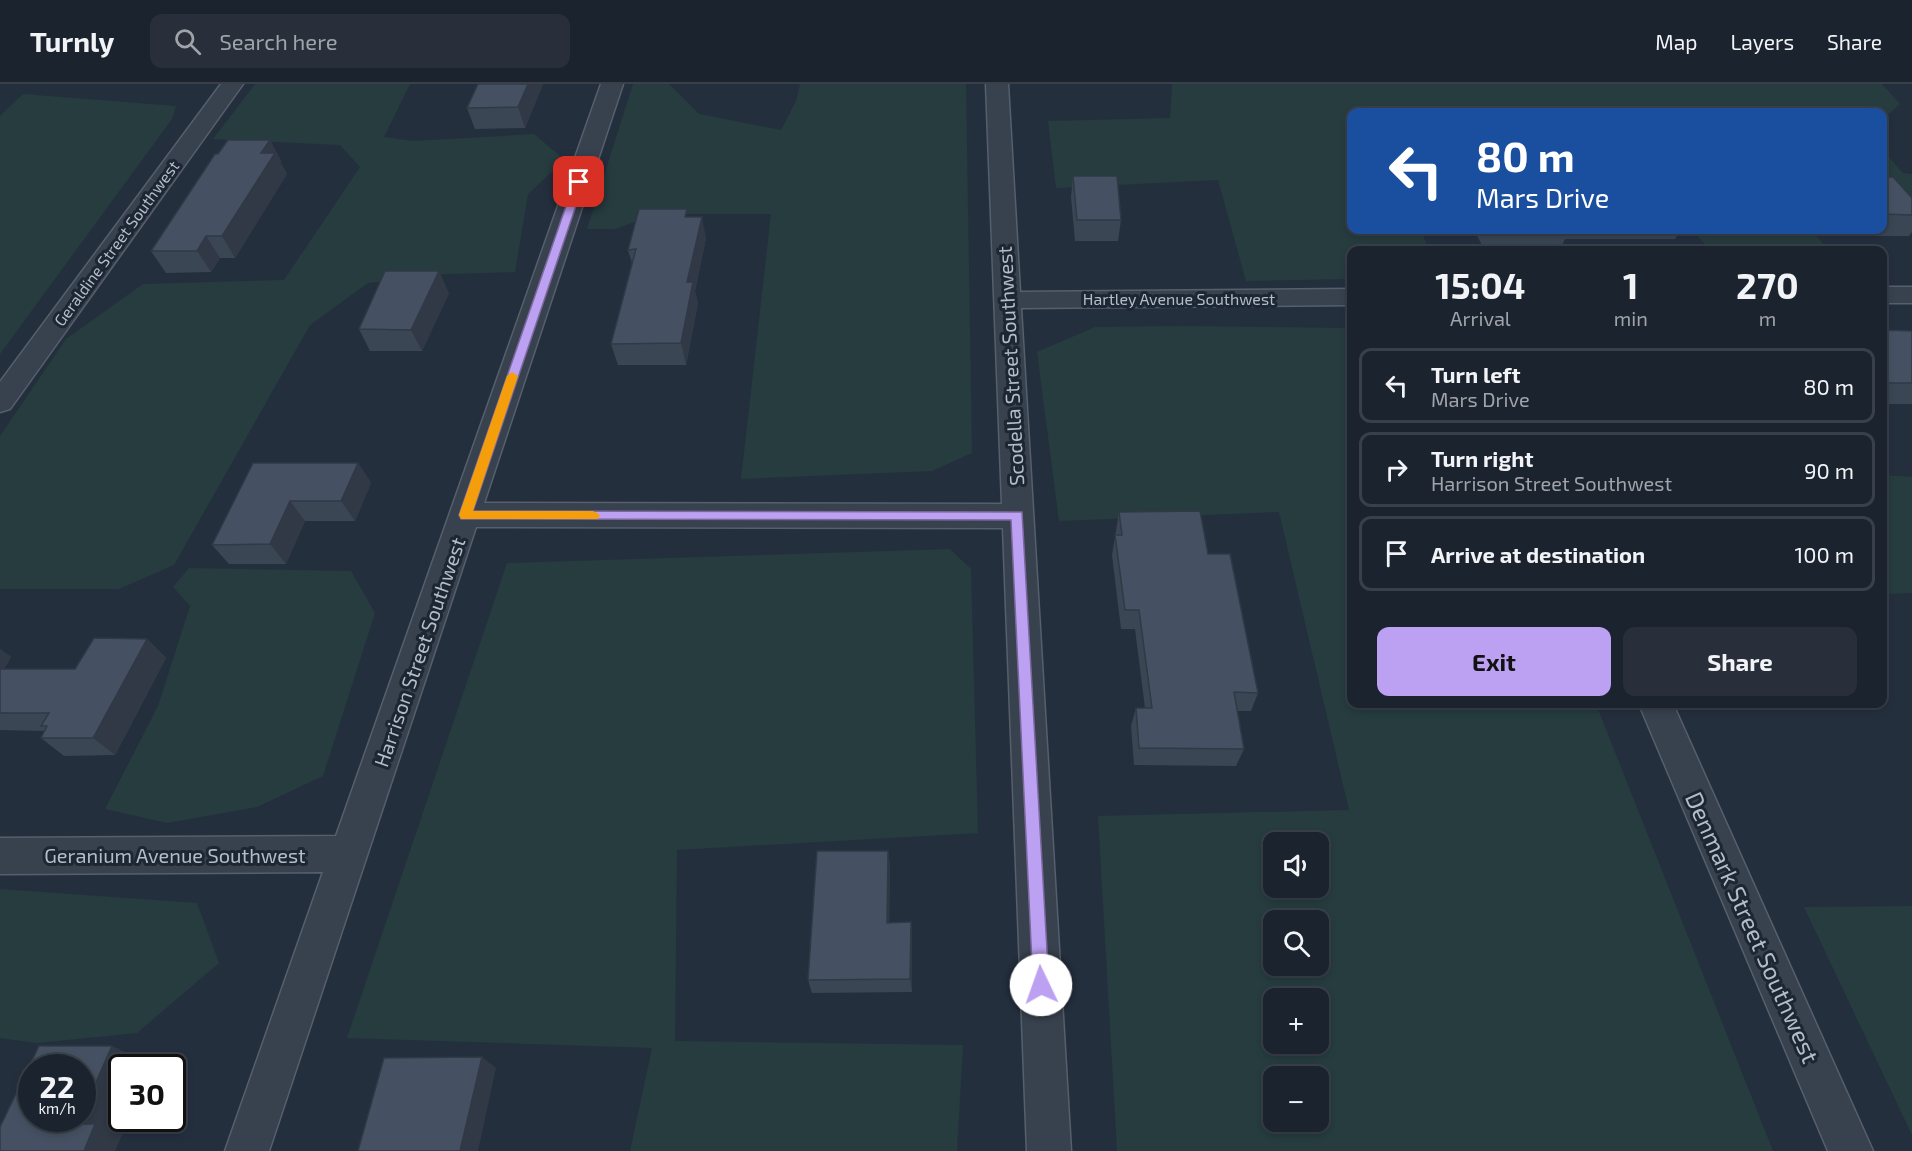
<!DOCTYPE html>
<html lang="en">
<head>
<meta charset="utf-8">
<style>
	:root { --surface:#1b232e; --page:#282f3a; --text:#f1f3f6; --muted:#a0a4aa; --line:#39404a; --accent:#bca0f2 }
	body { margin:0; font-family:"Exo 2",sans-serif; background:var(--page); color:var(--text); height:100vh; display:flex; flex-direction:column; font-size:22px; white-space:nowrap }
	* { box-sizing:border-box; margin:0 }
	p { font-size:20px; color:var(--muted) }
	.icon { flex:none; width:33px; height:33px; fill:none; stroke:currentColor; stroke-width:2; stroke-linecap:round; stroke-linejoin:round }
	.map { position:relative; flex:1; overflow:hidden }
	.details { position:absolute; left:1347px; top:162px; width:540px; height:462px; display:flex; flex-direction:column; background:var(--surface); border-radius:12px; box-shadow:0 3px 9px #0003,0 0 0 2px var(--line) }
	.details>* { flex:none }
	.banner { position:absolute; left:1347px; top:24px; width:540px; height:126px; border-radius:12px; box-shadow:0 3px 9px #0003,0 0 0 2px var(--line); background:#1a4fa0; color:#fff; overflow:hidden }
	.buttons { position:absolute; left:1263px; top:748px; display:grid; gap:12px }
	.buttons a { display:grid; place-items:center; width:66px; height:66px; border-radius:12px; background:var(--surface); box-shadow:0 3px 9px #0003,0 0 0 2px var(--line); font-size:30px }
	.speed { position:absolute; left:18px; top:970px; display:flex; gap:12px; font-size:30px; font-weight:700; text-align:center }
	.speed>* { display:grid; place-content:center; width:78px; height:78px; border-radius:50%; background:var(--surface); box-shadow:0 3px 9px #0003,0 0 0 2px var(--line); line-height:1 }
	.speed small { font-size:15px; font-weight:400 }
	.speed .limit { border:3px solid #111; border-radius:9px; background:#fff; color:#111 }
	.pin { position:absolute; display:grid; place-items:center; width:51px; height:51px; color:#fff; margin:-26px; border-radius:12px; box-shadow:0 3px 9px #0006 }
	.me { position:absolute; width:66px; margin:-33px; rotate:357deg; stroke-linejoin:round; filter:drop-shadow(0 0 4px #0008) }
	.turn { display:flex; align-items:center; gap:21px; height:126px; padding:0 30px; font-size:27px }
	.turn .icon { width:78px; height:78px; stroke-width:2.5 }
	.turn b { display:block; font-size:42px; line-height:51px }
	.eta { display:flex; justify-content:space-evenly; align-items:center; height:102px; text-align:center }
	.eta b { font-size:36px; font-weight:700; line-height:42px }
	.cta { display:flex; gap:12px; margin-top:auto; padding:12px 30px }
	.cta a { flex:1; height:69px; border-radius:12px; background:var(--accent); color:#111; font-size:24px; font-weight:700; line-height:69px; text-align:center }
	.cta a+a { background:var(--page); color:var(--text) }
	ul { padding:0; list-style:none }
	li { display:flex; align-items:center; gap:18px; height:75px; margin:0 12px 9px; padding:0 18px; border:3px solid var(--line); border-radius:12px }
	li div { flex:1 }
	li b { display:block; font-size:22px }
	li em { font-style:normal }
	header { display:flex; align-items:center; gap:36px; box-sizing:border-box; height:84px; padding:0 30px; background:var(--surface); border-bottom:2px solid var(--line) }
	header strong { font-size:28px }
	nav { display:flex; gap:33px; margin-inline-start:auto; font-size:21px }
	.search { width:420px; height:54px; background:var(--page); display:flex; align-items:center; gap:15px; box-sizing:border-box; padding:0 21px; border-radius:12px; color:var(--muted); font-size:22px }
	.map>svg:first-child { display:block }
	.green { fill:#263c3f; fill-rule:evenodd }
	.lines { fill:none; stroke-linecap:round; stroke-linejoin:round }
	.street-casing { stroke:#565f6c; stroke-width:3 }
	.street { fill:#38414e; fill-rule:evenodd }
	.wall { fill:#3b4654 }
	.shaded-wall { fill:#303945 }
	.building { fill:#455162; stroke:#303945; stroke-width:1.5 }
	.route { fill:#bca0f2; stroke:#7a689d; stroke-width:1.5 }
	.slow { fill:#f59e0b }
	.labels { text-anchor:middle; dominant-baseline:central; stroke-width:6; stroke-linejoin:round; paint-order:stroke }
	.far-street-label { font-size:16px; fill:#b4bcc9; stroke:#1d2633 }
	.street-label { font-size:20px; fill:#b4bcc9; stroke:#1d2633 }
	.near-street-label { font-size:24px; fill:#b4bcc9; stroke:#1d2633 }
</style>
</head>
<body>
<header>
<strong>Turnly</strong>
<div class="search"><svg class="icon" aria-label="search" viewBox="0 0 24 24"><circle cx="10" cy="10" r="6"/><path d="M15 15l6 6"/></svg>Search here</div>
<nav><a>Map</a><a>Layers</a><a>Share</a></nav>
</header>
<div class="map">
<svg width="1912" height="1067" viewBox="0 0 1912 1067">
	<rect width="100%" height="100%" fill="#242f3e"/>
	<g class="green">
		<polygon points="255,0 410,0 384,53 413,57 534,50 560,72 553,87 528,110 515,188 447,190 368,199 310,241 174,481 119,505 0,505 0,352 66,255 143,200 284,196 360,83 340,61 213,55"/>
		<polygon points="633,0 669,0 699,30 781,46 796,17 800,0 966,0 972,369 932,387 741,395 771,130 657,130 615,145 587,145"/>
		<polygon points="1172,0 1882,0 1900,20 1883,35 1882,28 1352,28 1352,146 1421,146 1429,166 1352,166 1351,195 1246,197 1218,96 1056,104 1048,37 1170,34"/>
		<polygon points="23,10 176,22 172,35 0,270 0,32"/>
		<polygon points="1882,58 1885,69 1903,89 1912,90 1912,136 1883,106"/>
		<polygon points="1692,146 1813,146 1827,166 1710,166"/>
		<path d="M1180,242L1351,244L1352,620H1596L1773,1067H1117L1098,732L1349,726L1279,428L1059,437L1037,268L1095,243ZM1274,759H1318V804H1274ZM1274,837H1318V882H1274ZM1274,915H1318V960H1274ZM1274,993H1318V1038H1274Z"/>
		<polygon points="1883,391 1912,393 1912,509 1889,510 1883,500"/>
		<polygon points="950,465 971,485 978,749 677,766 675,957 963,961 957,1067 630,1067 652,964 347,954 507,479"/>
		<polygon points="189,484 351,487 375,529 323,692 257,723 167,739 105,725 158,622 190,522 173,503"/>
		<polygon points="0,805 197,819 219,879 137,949 37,959 0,954"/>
		<polygon points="1912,822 1912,1051 1804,823"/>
	</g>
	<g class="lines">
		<defs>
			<g id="street">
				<polygon points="221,0 243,0 10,325 0,328 0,298"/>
				<polygon points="601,0 623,0 484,419 1002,420 986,0 1008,0 1020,208 1352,205 1352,221 1021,224 1071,1067 1027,1067 1003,444 476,443 269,1067 225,1067 323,788 0,790 0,754 336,752"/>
				<rect x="1882" y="203" width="30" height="16"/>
				<polygon points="1639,620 1673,620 1873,1067 1828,1067"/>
			</g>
		</defs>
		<use href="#street" class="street-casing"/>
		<use href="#street" class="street"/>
	</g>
	<g class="wall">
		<polygon points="543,0 525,44 475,45 467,24"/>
		<polygon points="270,56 281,77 280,78 287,90 235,174 220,174 211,188 166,189 151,167 218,70"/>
		<polygon points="1073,92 1121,136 1118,157 1075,157 1071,113"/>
		<polygon points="1882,93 1912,114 1912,148 1909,152 1866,152 1861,146 1882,146"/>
		<polygon points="689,133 706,154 695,207 698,219 686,281 618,281 611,260 632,179 628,166"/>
		<polygon points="1474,146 1681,146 1675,155 1565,155 1561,163 1484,165"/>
		<polygon points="449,209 422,267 370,267 359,245"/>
		<polygon points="1882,246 1912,247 1912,320 1882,320"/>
		<polygon points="358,379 371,399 355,437 305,437 286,480 229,480 212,461"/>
		<polygon points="1119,428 1208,470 1258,609 1251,627 1237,627 1244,665 1236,682 1134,681 1131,642 1136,624 1145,624 1135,545 1121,545 1112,471"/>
		<polygon points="147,555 166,574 115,671 64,672 41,654 45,647 0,646 0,565 11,573 4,585 75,585"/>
		<polygon points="888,767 890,782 889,839 911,838 912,852 912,908 812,909 808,896"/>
	</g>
	<g class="shaded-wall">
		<polygon points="528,0 543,0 525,44 518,23"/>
		<polygon points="270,56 281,77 280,78 287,90 235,174 222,152 261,69"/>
		<polygon points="702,133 706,154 695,207 698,219 686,281 681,259 687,198"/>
		<polygon points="206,152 220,174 211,188 197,167"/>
		<polygon points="439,187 449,209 422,267 411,246"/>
		<polygon points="358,379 371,399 355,437 341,417"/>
		<polygon points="290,417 305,437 286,480 270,460"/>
		<polygon points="147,555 166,574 115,671 93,654"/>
		<polygon points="0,565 11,573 0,591"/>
		<polygon points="888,767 890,782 889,853 887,839"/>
		<polygon points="911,838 912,852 912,908 910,895"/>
		<polygon points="112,962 138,974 134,984 122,984 122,1013 108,1044 123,1049 115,1067 84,1067 78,1040 81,1035 82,1035 82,1030"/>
		<polygon points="482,973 496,984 478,1067 460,1067"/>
	</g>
	<g class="building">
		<polygon points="478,0 528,0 518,23 467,24"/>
		<polygon points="228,56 270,56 261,69 275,69 222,152 206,152 197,167 151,167 215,70 218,70"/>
		<polygon points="1073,92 1117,92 1121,136 1077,136"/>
		<polygon points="1882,93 1893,93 1912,114 1912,131 1882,130"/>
		<polygon points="639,125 687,125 685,133 702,133 687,198 693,198 681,259 611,260 636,165 628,166"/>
		<polygon points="385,187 439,187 411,246 359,245"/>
		<polygon points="1882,246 1912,247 1912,299 1882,299"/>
		<polygon points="253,379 358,379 341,417 290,417 270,460 212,461"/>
		<polygon points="1200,427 1208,470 1230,470 1258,609 1234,608 1244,665 1139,664 1136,624 1152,624 1139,526 1125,526 1115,451 1122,451 1119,428"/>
		<polygon points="94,554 147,555 93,654 41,654 47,642 41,642 49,629 0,629 0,585 75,585"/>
		<polygon points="817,767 888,767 887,839 911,838 910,895 808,896"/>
		<polygon points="39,962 112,962 82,1030 82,984 32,984 32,1035 81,1035 78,1040 95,1040 84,1067 0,1067 0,1043"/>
		<polygon points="482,973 460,1067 358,1067 384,974"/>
	</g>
	<polygon class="route" points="575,96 584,98 473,427 1022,428 1049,901 1047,907 1041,910 1035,907 1033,901 1011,436 461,435 459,431"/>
	<polygon class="slow" points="512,288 518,292 473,427 593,427 600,431 598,435 461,435 459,431 507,292"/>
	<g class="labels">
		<g class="far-street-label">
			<text transform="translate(116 159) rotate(-54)">Geraldine Street Southwest</text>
			<text x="1179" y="214">Hartley Avenue Southwest</text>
		</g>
		<g class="street-label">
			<text transform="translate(1010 282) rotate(-93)">Scodella Street Southwest</text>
			<text transform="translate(419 568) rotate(-71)">Harrison Street Southwest</text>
			<text x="175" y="771">Geranium Avenue Southwest</text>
		</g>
		<g class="near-street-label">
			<text transform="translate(1753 843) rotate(66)">Denmark Street Southwest</text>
		</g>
	</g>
</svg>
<div class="buttons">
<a><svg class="icon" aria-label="sound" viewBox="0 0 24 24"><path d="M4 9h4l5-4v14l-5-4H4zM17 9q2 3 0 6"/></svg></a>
<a><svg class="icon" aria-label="search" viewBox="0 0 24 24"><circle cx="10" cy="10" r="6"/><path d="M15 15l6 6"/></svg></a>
<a>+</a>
<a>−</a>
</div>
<div class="speed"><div>22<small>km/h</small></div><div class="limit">30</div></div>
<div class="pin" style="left:579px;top:98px;background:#d93025"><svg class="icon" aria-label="arrive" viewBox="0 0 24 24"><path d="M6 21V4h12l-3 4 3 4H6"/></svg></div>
<svg class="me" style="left:1041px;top:901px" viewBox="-20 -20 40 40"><circle r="19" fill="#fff"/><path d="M0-13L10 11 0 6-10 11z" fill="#bca0f2"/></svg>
<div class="banner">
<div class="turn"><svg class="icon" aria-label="left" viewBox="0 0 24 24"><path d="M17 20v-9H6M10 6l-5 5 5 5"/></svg><div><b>80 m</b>Mars Drive</div></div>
</div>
<section class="details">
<div class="eta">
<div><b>15:04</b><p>Arrival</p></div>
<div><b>1</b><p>min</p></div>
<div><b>270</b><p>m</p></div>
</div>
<ul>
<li><svg class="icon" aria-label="left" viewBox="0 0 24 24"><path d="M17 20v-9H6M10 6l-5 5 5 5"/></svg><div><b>Turn left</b><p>Mars Drive</p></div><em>80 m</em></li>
<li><svg class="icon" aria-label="right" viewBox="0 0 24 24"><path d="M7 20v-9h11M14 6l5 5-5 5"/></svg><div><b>Turn right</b><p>Harrison Street Southwest</p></div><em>90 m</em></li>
<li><svg class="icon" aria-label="arrive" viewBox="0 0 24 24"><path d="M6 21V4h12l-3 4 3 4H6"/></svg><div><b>Arrive at destination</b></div><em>100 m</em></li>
</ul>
<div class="cta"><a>Exit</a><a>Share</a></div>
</section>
</div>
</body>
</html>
